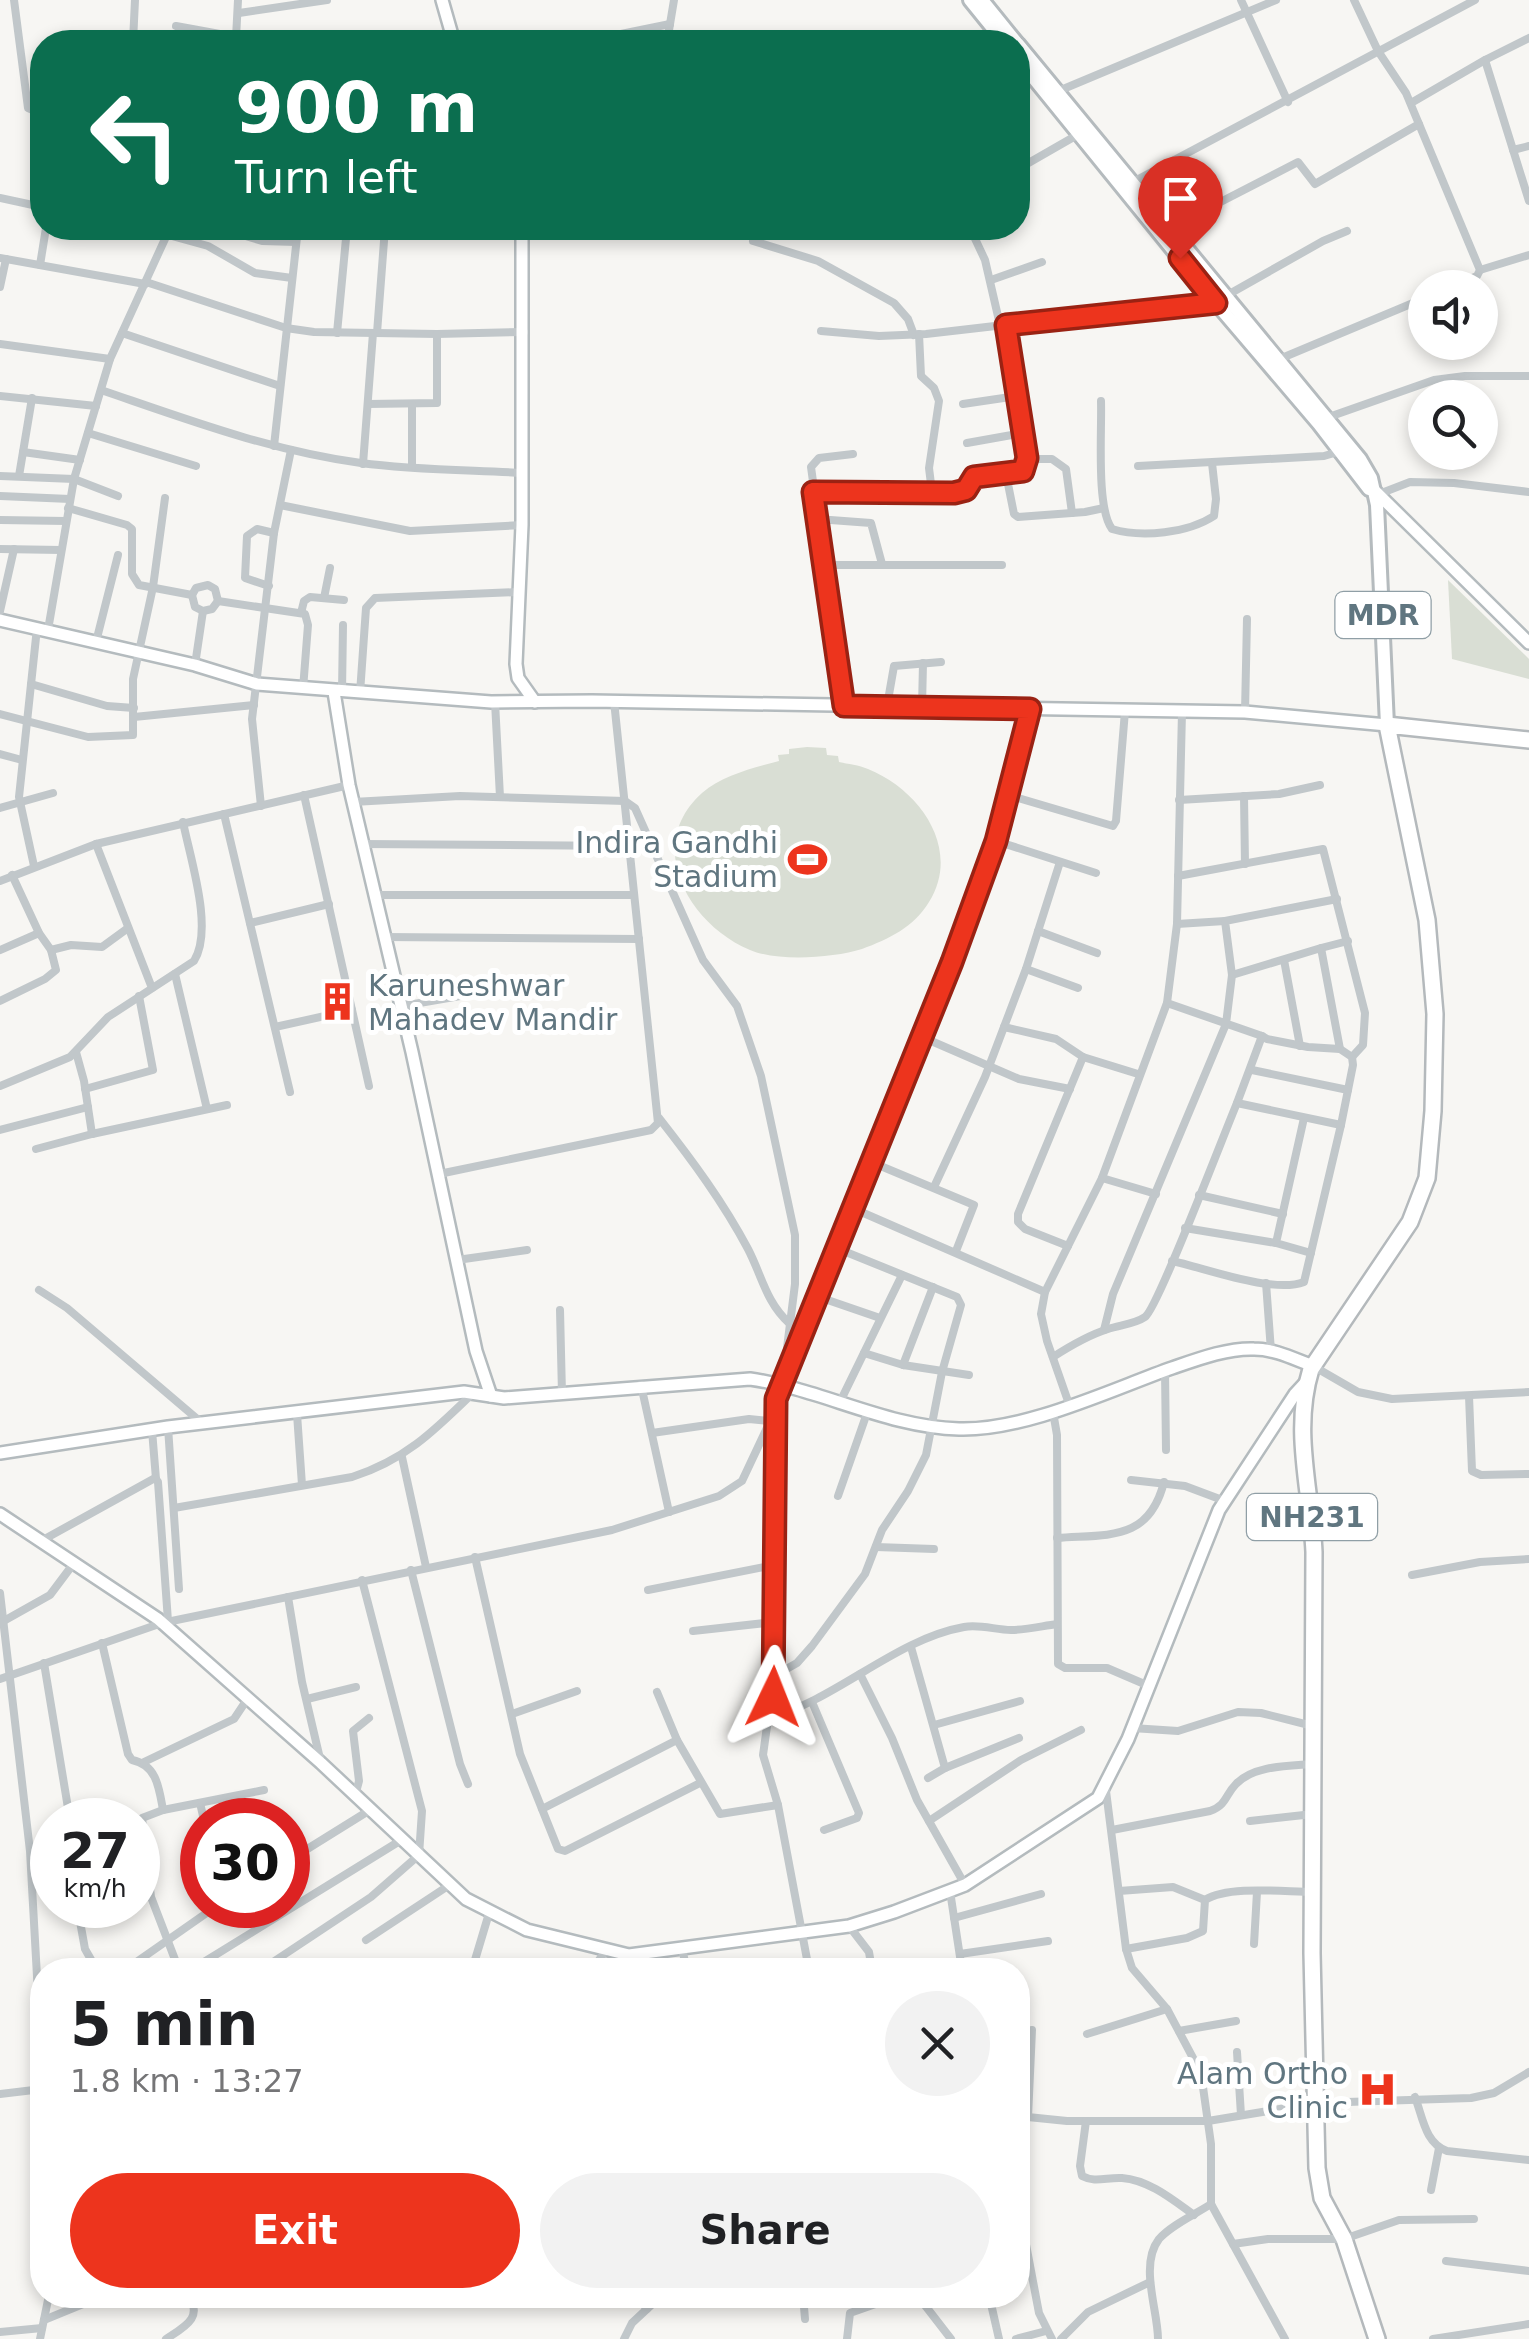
<!DOCTYPE html>
<html lang="en">
<head>
<meta charset="utf-8">
<style>
	:root { --surface:#fff; --page:#f2f2f2; --text:#202124; --muted:#757577; --accent:#ed341d }
	body { margin:0; font-family:"DejaVu Sans",sans-serif; background:var(--page); color:var(--text); height:100vh; display:flex; flex-direction:column; font-size:38px; white-space:nowrap }
	* { box-sizing:border-box; margin:0 }
	p { font-size:32px; color:var(--muted) }
	.icon { flex:none; width:55px; height:55px; fill:none; stroke:currentColor; stroke-width:2; stroke-linecap:round; stroke-linejoin:round }
	.map { position:relative; flex:1; overflow:hidden }
	.details { position:absolute; left:30px; top:1958px; width:1000px; height:350px; display:flex; flex-direction:column; background:var(--surface); border-radius:40px; box-shadow:0 5px 15px #0003 }
	.details>* { flex:none }
	.hud { position:absolute; left:30px; top:30px; width:1000px; height:210px; border-radius:40px; box-shadow:0 5px 15px #0003; background:#0b6e4f; color:#fff; overflow:hidden }
	.buttons { position:absolute; left:1408px; top:270px; display:grid; gap:20px }
	.buttons a { display:grid; place-items:center; width:90px; height:90px; border-radius:50%; background:var(--surface); box-shadow:0 5px 15px #0003; font-size:50px }
	.speed { position:absolute; left:30px; top:1798px; display:flex; gap:20px; font-size:50px; font-weight:700; text-align:center }
	.speed>* { display:grid; place-content:center; width:130px; height:130px; border-radius:50%; background:var(--surface); box-shadow:0 5px 15px #0003; line-height:1 }
	.speed small { font-size:25px; font-weight:400 }
	.speed .limit { border:15px solid #d22; background:#fff; color:#111 }
	.pin { position:absolute; display:grid; place-items:center; width:85px; height:85px; color:#fff; margin:-102px -42px; border-radius:50% 50% 50% 0; rotate:-45deg; box-shadow:0 0 10px #0007 }
	.pin .icon { rotate:45deg }
	.me { position:absolute; width:110px; margin:-55px; rotate:2deg; stroke-linejoin:round; filter:drop-shadow(0 0 8px #0008) }
	.turn { display:flex; align-items:center; gap:35px; height:210px; padding:0 40px; font-size:45px }
	.turn .icon { width:130px; height:130px; stroke-width:2.5 }
	.turn b { display:block; font-size:70px; line-height:85px }
	.round { display:grid; place-items:center; flex:none; width:105px; height:105px; border-radius:52px; background:var(--page) }
	.head { display:flex; align-items:center; justify-content:space-between; height:170px; padding:0 40px }
	h1 { font-size:60px; font-weight:700; line-height:75px }
	.action { display:flex; gap:20px; margin-top:auto; padding:20px 40px }
	.action a { flex:1; height:115px; border-radius:60px; background:var(--accent); color:#fff; font-size:40px; font-weight:700; line-height:115px; text-align:center }
	.action a+a { background:var(--page); color:var(--text) }
	.map>svg:first-child { display:block }
	.green { fill:#d9ded4 }
	.lines { fill:none; stroke-linecap:round; stroke-linejoin:round }
	.secondary-casing { stroke:#b4bbbe; stroke-width:16 }
	.primary-casing { stroke:#b5bbbe; stroke-width:18 }
	.highway-casing { stroke:#b4b9bc; stroke-width:20 }
	.street { stroke:#c1c7ca; stroke-width:8 }
	.secondary { stroke:#fff; stroke-width:11 }
	.primary { stroke:#fff; stroke-width:12 }
	.highway { stroke:#fff; stroke-width:15 }
	.route-casing { stroke:#9a2213; stroke-width:25 }
	.route { stroke:#ed341d; stroke-width:18 }
	.labels { text-anchor:middle; dominant-baseline:central; stroke-width:10; stroke-linejoin:round; paint-order:stroke }
	.shield { fill:#fff; stroke:#909fa6; stroke-width:2.5 }
	.shield-label { font-size:28px; font-weight:bold; fill:#607680 }
	.poi-label { font-size:30px; fill:#607680; stroke:#fff; text-anchor:end }
</style>
</head>
<body>
<div class="map">
<svg width="1529" height="2339" viewBox="0 0 1529 2339">
	<rect width="100%" height="100%" fill="#f7f6f3"/>
	<g class="green">
		<polygon points="1448,580 1529,659 1529,679 1452,659"/>
		<path d="M807,747L826,748L827,755L838,756L839,762C848,764 859,765 868,769C920,790 962,849 929,902C914,927 889,939 862,949C833,958 778,962 750,950C688,924 644,845 702,793C723,775 753,768 779,761L778,755L789,754V749Z"/>
	</g>
	<g class="lines">
		<defs>
			<g id="secondary">
				<polyline points="442,0 454,42"/>
				<polyline points="522,228 522,525 516,664 518,678 535,702"/>
				<polyline points="1372,488 1529,643"/>
				<polyline points="0,620 195,665 257,684 491,702 592,701 1245,712 1387,725"/>
				<polyline points="334,692 349,785 412,1052 476,1351 491,1396"/>
				<path d="M0,1453L168,1427L464,1392L504,1398L750,1379C821,1389 886,1427 959,1429C1025,1431 1110,1390 1172,1368C1198,1359 1227,1348 1254,1349C1275,1349 1294,1359 1313,1366"/>
				<polyline points="0,1514 158,1619 321,1763 466,1899 527,1930 629,1955 849,1926 894,1912 965,1885 1098,1798 1128,1739 1219,1510 1295,1394 1307,1381"/>
			</g>
			<g id="primary">
				<polyline points="970,0 1004,42"/>
				<polyline points="982,0 1016,42"/>
				<polyline points="1018,44 1360,459 1371,478 1377,505 1387,725"/>
				<polyline points="1018,59 1216,303 1319,424 1369,489"/>
			</g>
			<path id="highway" d="M1377,2339L1344,2239L1322,2198L1317,2168L1312,1953L1314,1552C1311,1489 1292,1431 1311,1369L1410,1222L1427,1178L1433,1111L1435,1014L1427,920L1387,725L1529,740"/>
		</defs>
		<use href="#secondary" class="secondary-casing"/>
		<use href="#primary" class="primary-casing"/>
		<use href="#highway" class="highway-casing"/>
		<g class="street">
			<polyline points="14,0 28,108 42,114"/>
			<polyline points="1241,0 1288,102"/>
			<polyline points="1354,0 1378,51 1406,93 1480,270 1477,276 1450,288"/>
			<polyline points="239,13 327,0"/>
			<polyline points="176,26 236,37"/>
			<polyline points="236,38 238,0"/>
			<polyline points="1529,38 1485,60 1529,201"/>
			<polyline points="133,42 135,0"/>
			<polyline points="437,42 453,40"/>
			<polyline points="582,42 670,24"/>
			<polyline points="667,42 674,0"/>
			<polyline points="1056,92 1276,0"/>
			<polyline points="1411,103 1485,60"/>
			<polyline points="1513,150 1529,146"/>
			<polyline points="1018,169 1079,134"/>
			<polyline points="1131,183 1475,0"/>
			<polyline points="0,198 42,207"/>
			<polyline points="1018,213 1020,211"/>
			<polyline points="143,228 208,246 255,273 292,278"/>
			<polyline points="219,228 262,241 296,242"/>
			<polyline points="970,228 985,260 1000,325"/>
			<polyline points="1168,229 1298,162 1315,184 1419,124"/>
			<polyline points="753,241 818,261 894,303 908,319 914,335"/>
			<polyline points="0,258 145,284"/>
			<polyline points="40,265 46,228"/>
			<polyline points="1480,270 1529,255"/>
			<polyline points="991,280 1042,262"/>
			<polyline points="146,282 286,328 314,332 437,334 524,332"/>
			<polyline points="0,287 6,259"/>
			<polyline points="821,331 879,336 926,334 1142,309 1208,306 1323,241 1347,231"/>
			<polyline points="122,333 280,386"/>
			<polyline points="337,333 347,228"/>
			<polyline points="377,333 385,228"/>
			<polyline points="919,334 921,376 934,388 939,401 929,468 932,492"/>
			<polyline points="0,344 110,359"/>
			<polyline points="1277,360 1425,298"/>
			<path d="M101,390C186,419 271,451 361,463C414,470 469,470 523,473"/>
			<polyline points="0,396 96,406"/>
			<path d="M1101,401C1102,431 1096,508 1112,529C1142,538 1188,533 1214,516L1216,499L1212,463"/>
			<polyline points="368,404 437,403 437,334"/>
			<polyline points="963,404 1017,396"/>
			<polyline points="412,405 412,466"/>
			<polyline points="1326,418 1434,380 1465,376 1529,376"/>
			<polyline points="88,433 196,466"/>
			<polyline points="967,443 1023,433"/>
			<polyline points="274,446 298,228"/>
			<polyline points="23,452 80,460"/>
			<polyline points="1027,459 1052,459 1066,469 1072,513"/>
			<polyline points="363,464 373,333"/>
			<polyline points="1138,466 1324,456 1341,451"/>
			<polyline points="1006,474 1014,514 1018,517 1085,512 1104,508"/>
			<polyline points="0,476 74,479 118,496"/>
			<polyline points="19,476 32,398"/>
			<polyline points="813,492 961,492 974,477 1023,471 1027,459 1006,325"/>
			<polyline points="1379,494 1410,482 1454,483 1529,492"/>
			<polyline points="0,496 70,499"/>
			<polyline points="280,505 410,531 522,525"/>
			<polyline points="68,508 127,525 132,529 132,574 139,585 192,595"/>
			<polyline points="817,519 871,523 882,564"/>
			<polyline points="0,520 66,521"/>
			<polyline points="0,549 61,550"/>
			<polyline points="824,565 1002,565"/>
			<polyline points="269,586 245,578 247,536 257,529 274,533"/>
			<polyline points="192,595 196,588 208,585 215,589 218,601"/>
			<polyline points="192,595 195,607 203,611 212,609 218,601"/>
			<polyline points="324,598 330,568"/>
			<polyline points="218,601 305,614 308,625 303,689"/>
			<polyline points="0,611 14,549"/>
			<polyline points="301,613 304,601 310,597 344,600"/>
			<polyline points="48,630 74,479 110,359 170,228"/>
			<polyline points="96,642 118,555"/>
			<polyline points="195,665 203,611"/>
			<polyline points="31,684 107,706 134,708"/>
			<polyline points="342,692 343,625"/>
			<polyline points="360,693 366,608 375,598 517,592"/>
			<polyline points="495,702 500,797"/>
			<polyline points="844,705 811,467 819,458 853,454"/>
			<polyline points="887,706 894,666 941,662"/>
			<polyline points="922,707 923,663"/>
			<polyline points="1245,712 1247,619"/>
			<polyline points="0,714 88,737 133,735 133,679 153,587 165,498"/>
			<polyline points="134,717 254,705"/>
			<polyline points="0,754 22,760"/>
			<polyline points="304,795 369,1086"/>
			<polyline points="1008,795 1113,826 1116,821 1125,711"/>
			<polyline points="1244,796 1245,864"/>
			<polyline points="1179,800 1279,794 1320,785"/>
			<polyline points="353,802 460,796 625,801 635,808 703,960 737,1006 761,1076 795,1235 795,1284 785,1364"/>
			<polyline points="261,806 252,719 274,533 291,450"/>
			<polyline points="0,808 53,793"/>
			<polyline points="224,814 290,1092"/>
			<polyline points="996,841 1096,873"/>
			<polyline points="96,844 152,988"/>
			<polyline points="362,844 629,846"/>
			<polyline points="34,866 19,797 37,628"/>
			<polyline points="1178,876 1323,849 1365,1013 1363,1045 1352,1057"/>
			<polyline points="0,881 96,844 349,785"/>
			<polyline points="374,895 634,895"/>
			<polyline points="250,923 329,904"/>
			<polyline points="1177,924 1225,921"/>
			<polyline points="1038,931 1097,953"/>
			<polyline points="384,937 639,939"/>
			<polyline points="1321,948 1348,941"/>
			<polyline points="0,950 39,933"/>
			<polyline points="51,950 71,945 102,947 128,928"/>
			<polyline points="1284,960 1300,1046"/>
			<polyline points="1026,969 1078,988"/>
			<polyline points="175,974 207,1109"/>
			<polyline points="1232,975 1225,921 1337,899"/>
			<polyline points="0,1001 45,979 56,970 51,950 39,933 12,875"/>
			<polyline points="402,1006 554,980"/>
			<polyline points="275,1027 352,1010"/>
			<polyline points="1004,1027 1056,1039 1083,1057 1138,1074"/>
			<polyline points="922,1037 1019,1079 1070,1089"/>
			<polyline points="1340,1049 1352,1057 1353,1065 1341,1125"/>
			<polyline points="76,1052 84,1081 92,1134"/>
			<polyline points="1252,1070 1348,1090"/>
			<path d="M0,1086L70,1057L108,1017L194,961C214,929 190,858 183,822"/>
			<polyline points="85,1089 153,1070 139,996"/>
			<polyline points="1237,1103 1262,1036"/>
			<path d="M659,1118C692,1160 723,1202 748,1249C762,1276 766,1302 789,1323"/>
			<polyline points="1304,1118 1276,1243 1311,1253"/>
			<polyline points="0,1130 88,1107"/>
			<polyline points="36,1149 92,1134 227,1105"/>
			<polyline points="871,1162 974,1205 956,1251"/>
			<polyline points="439,1174 651,1130 658,1123 614,701"/>
			<polyline points="1102,1178 1156,1194"/>
			<polyline points="934,1187 985,1077 1026,969 1060,862"/>
			<polyline points="1199,1195 1283,1214"/>
			<polyline points="852,1208 1045,1292"/>
			<polyline points="1185,1228 1276,1243"/>
			<polyline points="1068,1246 1025,1229 1018,1222 1018,1214 1083,1057"/>
			<polyline points="457,1260 527,1250"/>
			<polyline points="1266,1283 1271,1351"/>
			<polyline points="39,1290 67,1308 202,1423"/>
			<polyline points="816,1296 880,1318"/>
			<polyline points="560,1310 562,1394"/>
			<polyline points="1104,1330 1113,1294 1226,1024 1232,975 1321,948 1340,1049 1308,1047 1267,1039 1262,1036 1167,1003"/>
			<polyline points="864,1353 903,1365 969,1375"/>
			<path d="M1053,1357C1070,1346 1089,1335 1108,1329C1120,1325 1135,1324 1145,1317C1158,1308 1225,1131 1237,1103L1341,1125L1304,1282C1273,1294 1205,1268 1172,1261"/>
			<polyline points="903,1365 933,1287"/>
			<polyline points="1313,1366 1358,1392 1392,1399 1529,1392"/>
			<polyline points="1165,1371 1166,1450"/>
			<polyline points="641,1385 669,1512"/>
			<polyline points="1469,1396 1472,1471 1481,1475 1529,1474"/>
			<polyline points="839,1404 902,1275"/>
			<polyline points="1069,1404 1047,1341 1041,1314 1045,1292 1102,1178 1167,1003 1177,924 1182,712"/>
			<polyline points="1053,1412 1057,1435 1058,1664 1065,1668 1107,1668 1149,1686"/>
			<polyline points="297,1414 302,1485"/>
			<polyline points="168,1427 179,1589"/>
			<polyline points="152,1430 156,1479"/>
			<polyline points="652,1433 749,1419 768,1421"/>
			<polyline points="402,1457 426,1567"/>
			<polyline points="1131,1480 1185,1486 1225,1501"/>
			<polyline points="838,1496 867,1413"/>
			<path d="M174,1508L352,1477C405,1460 434,1431 473,1393"/>
			<path d="M1057,1538C1108,1534 1149,1542 1164,1482"/>
			<polyline points="41,1541 155,1478 158,1482 168,1621"/>
			<polyline points="876,1547 934,1549"/>
			<polyline points="475,1557 520,1754 558,1849 565,1851 700,1783"/>
			<polyline points="411,1570 460,1764 468,1784"/>
			<polyline points="1412,1575 1480,1562 1529,1559"/>
			<polyline points="648,1590 774,1565"/>
			<polyline points="0,1593 30,1851 42,2066"/>
			<polyline points="288,1597 302,1682 321,1763"/>
			<polyline points="0,1623 50,1595 74,1563"/>
			<polyline points="693,1631 774,1622"/>
			<path d="M102,1643L128,1754L132,1760C157,1765 159,1788 163,1810"/>
			<polyline points="911,1647 945,1768"/>
			<polyline points="44,1663 70,1820"/>
			<polyline points="860,1674 892,1738 917,1800 965,1885"/>
			<polyline points="774,1676 797,1663 812,1646 865,1574 882,1530 908,1491 926,1455 942,1372 961,1305 957,1297 836,1248"/>
			<polyline points="0,1679 162,1623 612,1530 719,1496 742,1481 774,1413"/>
			<polyline points="657,1692 677,1740 720,1814 778,1805"/>
			<polyline points="307,1699 356,1687"/>
			<polyline points="812,1702 859,1813 857,1818 824,1830"/>
			<polyline points="512,1714 577,1691"/>
			<path d="M769,1718C836,1700 896,1639 964,1627C980,1624 996,1630 1011,1630C1026,1630 1042,1626 1057,1624"/>
			<polyline points="934,1725 1020,1701"/>
			<polyline points="1132,1728 1178,1731 1238,1712 1261,1713 1313,1726"/>
			<polyline points="144,1762 234,1719 248,1698"/>
			<polyline points="928,1778 945,1768 1019,1738"/>
			<polyline points="1105,1783 1126,1949 1132,1968 1167,2009 1201,2073 1211,2144 1211,2204 1285,2339"/>
			<polyline points="355,1796 359,1781 353,1731 369,1718"/>
			<polyline points="200,1803 204,1820"/>
			<polyline points="542,1809 677,1740"/>
			<polyline points="929,1821 1021,1760 1081,1730"/>
			<polyline points="1250,1821 1313,1814"/>
			<path d="M1112,1830L1210,1811C1227,1805 1225,1795 1236,1784C1254,1765 1290,1766 1313,1764"/>
			<polyline points="288,1861 370,1810"/>
			<polyline points="950,1891 962,1970"/>
			<polyline points="1119,1891 1173,1887 1205,1900"/>
			<polyline points="77,1905 85,1949 97,1970"/>
			<polyline points="78,1914 137,1905"/>
			<polyline points="954,1918 1041,1894"/>
			<polyline points="849,1926 869,1952 872,1970"/>
			<polyline points="366,1940 448,1886"/>
			<polyline points="1254,1944 1257,1892"/>
			<polyline points="682,1949 687,1970"/>
			<path d="M1126,1949L1187,1938L1203,1931L1205,1900C1229,1885 1284,1892 1313,1892"/>
			<polyline points="960,1954 1048,1941"/>
			<polyline points="125,1970 218,1905"/>
			<polyline points="179,1970 151,1897 142,1818 163,1810 264,1790"/>
			<polyline points="191,1970 403,1839"/>
			<polyline points="261,1970 371,1897 419,1855 422,1811 362,1580"/>
			<polyline points="472,1970 490,1910"/>
			<polyline points="592,1970 606,1950"/>
			<polyline points="809,1970 778,1805 763,1755 774,1676 776,1399 952,962 996,841 1030,709"/>
			<polyline points="1179,2031 1236,2021"/>
			<polyline points="1087,2034 1167,2009"/>
			<polyline points="1237,2052 1241,2115"/>
			<polyline points="0,2094 42,2089"/>
			<path d="M1415,2097C1423,2118 1425,2143 1447,2151L1529,2160"/>
			<polyline points="1018,2116 1067,2121 1208,2121 1316,2103 1471,2098 1494,2093 1529,2072"/>
			<polyline points="1028,2117 1032,2030"/>
			<path d="M1086,2121L1080,2166L1082,2176C1095,2183 1107,2177 1122,2178C1149,2180 1173,2200 1194,2215"/>
			<polyline points="1431,2190 1439,2148"/>
			<polyline points="1021,2218 1039,2313 1052,2339"/>
			<polyline points="1233,2244 1268,2239 1344,2239 1399,2220 1474,2219"/>
			<polyline points="1446,2261 1529,2271"/>
			<polyline points="635,2295 647,2309"/>
			<polyline points="803,2295 805,2319"/>
			<polyline points="917,2295 951,2339"/>
			<polyline points="989,2295 999,2339"/>
			<polyline points="279,2296 280,2295"/>
			<polyline points="563,2300 574,2295"/>
			<polyline points="44,2320 105,2295"/>
			<polyline points="0,2332 42,2328"/>
			<polyline points="40,2339 49,2295"/>
			<path d="M166,2339C184,2327 205,2317 187,2295"/>
			<polyline points="624,2339 632,2323 662,2295"/>
			<polyline points="847,2339 850,2313 901,2295"/>
			<polyline points="1016,2339 1046,2331"/>
			<polyline points="1061,2339 1088,2312 1150,2282"/>
			<path d="M1158,2339C1158,2310 1139,2265 1159,2239C1171,2225 1196,2214 1211,2204"/>
			<polyline points="1433,2339 1529,2324"/>
		</g>
		<use href="#secondary" class="secondary"/>
		<use href="#primary" class="primary"/>
		<use href="#highway" class="highway"/>
	</g>
	<g class="lines">
		<defs>
			<polyline id="route" points="773,1697 776,1399 952,962 996,841 1030,709 844,706 813,492 954,493 966,490 974,477 1023,471 1027,458 1006,325 1216,303 1180,258"/>
		</defs>
		<use href="#route" class="route-casing"/>
		<use href="#route" class="route"/>
	</g>
	<defs>
		<symbol id="stadium-bare" viewBox="-9 -9 18 18"><path d="M0-5a6.5 5 0 1 0 0 10a6.5 5 0 1 0 0-10ZM-3.5-1.8h7v3.6h-7Z" fill="#ed341d" stroke="#fff" stroke-width="2.5" paint-order="stroke"/></symbol>
		<symbol id="building-bare" viewBox="-9 -9 18 18"><path d="M-4-6H4V6H1V3H-1V6H-4ZM-2.5-4.3h1.7v1.8h-1.7ZM.8-4.3h1.7v1.8H.8ZM-2.5-1h1.7V.8h-1.7ZM.8-1h1.7V.8H.8Z" fill="#ed341d" stroke="#fff" stroke-width="2.5" paint-order="stroke"/></symbol>
		<symbol id="hospital-bare" viewBox="-9 -9 18 18"><path d="M-5-5h3v3.5h4V-5h3V5h-3V1.5h-4V5h-3Z" fill="#ed341d" stroke="#fff" stroke-width="2.5" paint-order="stroke"/></symbol>
	</defs>
	<g fill-rule="evenodd">
		<use href="#stadium-bare" x="780" y="832" width="55" height="55"/>
		<use href="#building-bare" x="310" y="974" width="55" height="55"/>
		<use href="#hospital-bare" x="1350" y="2062" width="55" height="55"/>
	</g>
	<g class="labels">
		<g class="shield">
			<rect x="1335.5" y="592" width="95" height="46" rx="8"/>
			<rect x="1247" y="1494" width="130" height="46" rx="8"/>
		</g>
		<g class="shield-label">
			<text x="1383" y="615">MDR</text>
			<text x="1312" y="1517">NH231</text>
		</g>
		<g class="poi-label">
			<text x="778" y="842">Indira Gandhi<tspan x="778" dy="34">Stadium</tspan></text>
			<text x="368" y="985" text-anchor="start">Karuneshwar<tspan x="368" dy="34">Mahadev Mandir</tspan></text>
			<text x="1348" y="2073">Alam Ortho<tspan x="1348" dy="34">Clinic</tspan></text>
		</g>
	</g>
</svg>
<div class="buttons">
<a><svg class="icon" aria-label="sound" viewBox="0 0 24 24"><path d="M4 9h4l5-4v14l-5-4H4zM17 9q2 3 0 6"/></svg></a>
<a><svg class="icon" aria-label="search" viewBox="0 0 24 24"><circle cx="10" cy="10" r="6"/><path d="M15 15l6 6"/></svg></a>
</div>
<div class="speed"><div>27<small>km/h</small></div><div class="limit">30</div></div>
<div class="pin" style="left:1180px;top:258px;background:#d93025"><svg class="icon" aria-label="arrive" viewBox="0 0 24 24"><path d="M6 21V4h12l-3 4 3 4H6"/></svg></div>
<svg class="me" style="left:773px;top:1697px" viewBox="-20 -20 40 40"><path d="M0-17L14 15 0 8-14 15z" fill="#ed341d" stroke="#fff" stroke-width="4"/></svg>
<div class="hud">
<div class="turn"><svg class="icon" aria-label="left" viewBox="0 0 24 24"><path d="M17 20v-9H6M10 6l-5 5 5 5"/></svg><div><b>900 m</b>Turn left</div></div>
</div>
<section class="details">
<div class="head"><div><h1>5 min</h1><p>1.8 km · 13:27</p></div><a class="round"><svg class="icon" aria-label="close" viewBox="0 0 24 24"><path d="M6 6l12 12M18 6L6 18"/></svg></a></div>
<div class="action"><a>Exit</a><a>Share</a></div>
</section>
</div>
</body>
</html>
